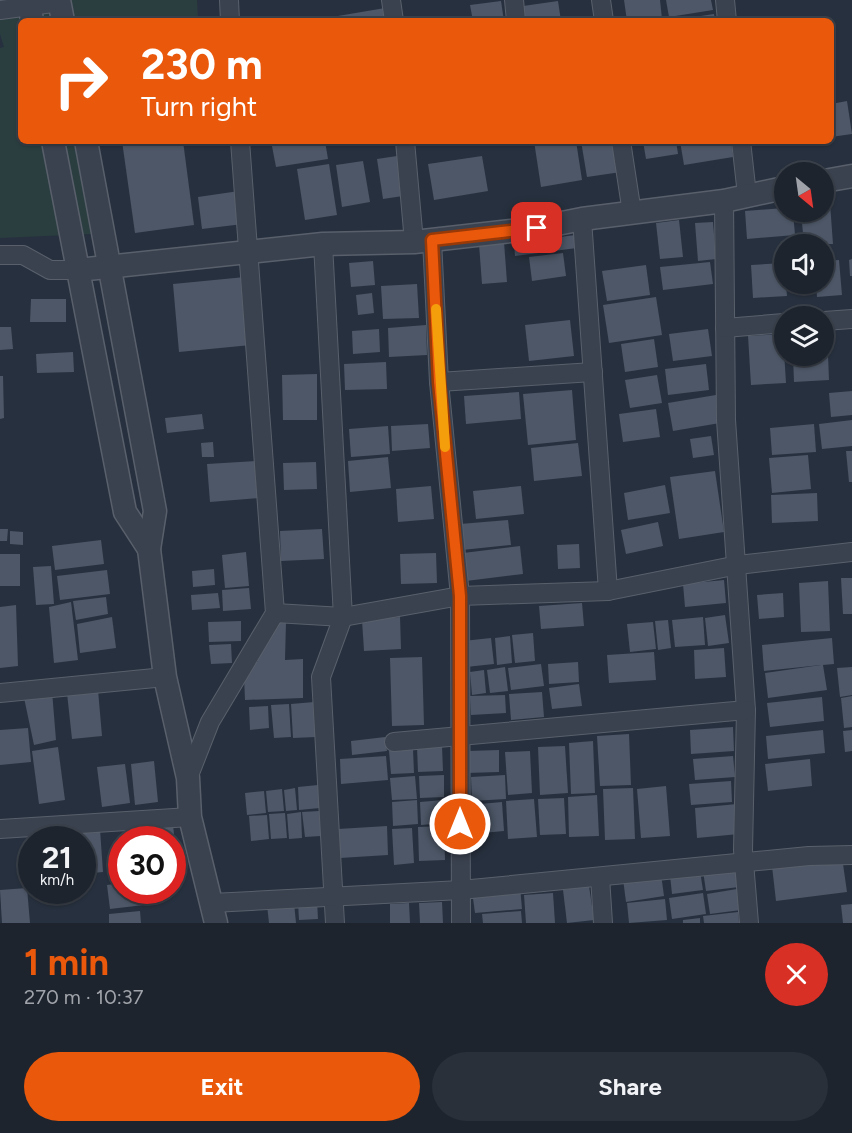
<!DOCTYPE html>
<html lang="en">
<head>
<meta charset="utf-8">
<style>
	:root { --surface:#1d242e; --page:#2a303a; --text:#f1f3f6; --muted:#a0a4aa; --line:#3b414a; --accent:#ea580c }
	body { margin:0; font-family:Figtree,sans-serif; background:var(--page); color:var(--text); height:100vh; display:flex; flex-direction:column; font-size:22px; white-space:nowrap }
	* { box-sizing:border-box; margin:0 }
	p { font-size:20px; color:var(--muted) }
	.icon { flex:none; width:33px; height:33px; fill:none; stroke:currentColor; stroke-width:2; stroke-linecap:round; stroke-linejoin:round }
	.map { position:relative; height:923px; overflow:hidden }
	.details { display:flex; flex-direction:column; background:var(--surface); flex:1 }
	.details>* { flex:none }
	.top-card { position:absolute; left:18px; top:18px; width:816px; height:126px; border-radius:9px; box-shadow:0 2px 4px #0004,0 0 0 2px var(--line); background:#ea580c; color:#fff; overflow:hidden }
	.needle { width:39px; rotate:151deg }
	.tools { position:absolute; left:774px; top:162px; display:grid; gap:12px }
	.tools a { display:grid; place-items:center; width:60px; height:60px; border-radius:50%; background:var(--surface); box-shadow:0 2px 4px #0004,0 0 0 2px var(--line); font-size:30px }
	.speed { position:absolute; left:18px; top:826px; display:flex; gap:12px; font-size:30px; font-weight:700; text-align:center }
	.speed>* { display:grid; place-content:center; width:78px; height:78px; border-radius:50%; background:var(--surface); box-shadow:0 2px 4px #0004,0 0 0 2px var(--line); line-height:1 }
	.speed small { font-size:15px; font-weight:400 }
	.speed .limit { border:9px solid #d22; background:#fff; color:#111 }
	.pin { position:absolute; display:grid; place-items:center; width:51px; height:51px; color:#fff; margin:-26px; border-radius:12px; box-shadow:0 3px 9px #0006 }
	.me { position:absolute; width:66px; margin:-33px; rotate:0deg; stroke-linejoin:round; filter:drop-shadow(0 0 4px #0008) }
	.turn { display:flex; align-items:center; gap:21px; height:126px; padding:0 24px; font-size:27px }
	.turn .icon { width:78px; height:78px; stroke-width:2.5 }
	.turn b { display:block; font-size:42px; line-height:51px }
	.round { display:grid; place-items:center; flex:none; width:63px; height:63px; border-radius:32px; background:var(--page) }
	.head { display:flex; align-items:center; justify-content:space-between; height:102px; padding:0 24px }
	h1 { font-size:36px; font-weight:700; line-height:45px; color:var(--accent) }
	.button { display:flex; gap:12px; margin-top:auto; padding:12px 24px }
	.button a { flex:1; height:69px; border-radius:36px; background:var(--accent); color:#fff; font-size:24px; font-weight:700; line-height:69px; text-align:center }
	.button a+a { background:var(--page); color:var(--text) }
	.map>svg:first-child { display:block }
	.green { fill:#2a3e40 }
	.building { fill:#4d5767 }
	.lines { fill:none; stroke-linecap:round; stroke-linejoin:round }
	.minor-casing { stroke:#59606c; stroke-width:20 }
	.tertiary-casing { stroke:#59606c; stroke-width:25 }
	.minor { stroke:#3b424f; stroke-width:18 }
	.tertiary { stroke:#3b424f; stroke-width:22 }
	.route-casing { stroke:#983908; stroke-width:15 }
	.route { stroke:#ea580c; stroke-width:10 }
	.slow { stroke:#f59e0b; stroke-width:10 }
</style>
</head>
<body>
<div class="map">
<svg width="852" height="923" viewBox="0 0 852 923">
	<rect width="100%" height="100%" fill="#27303e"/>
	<polygon class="green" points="0,0 197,0 198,21 21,21 21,141 98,141 112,233 0,238 0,48 4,47 0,34"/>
	<g class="building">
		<polygon points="624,0 660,0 662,19 627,21"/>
		<polygon points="666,0 711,0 713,10 669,17"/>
		<polygon points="501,1 504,21 473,21 470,5"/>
		<polygon points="558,1 561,21 525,21 523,6"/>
		<polygon points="385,8 387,21 327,21 326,18"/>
		<polygon points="714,14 715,21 674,21 674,20"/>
		<polygon points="467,17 468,21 450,21 450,20"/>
		<polygon points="847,101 852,134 831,137 831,104"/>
		<polygon points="122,141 183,141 194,225 135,233"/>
		<polygon points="271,141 325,141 328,159 276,167"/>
		<polygon points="534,141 576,141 582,180 541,187"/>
		<polygon points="581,141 616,141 621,172 587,177"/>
		<polygon points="643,141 676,141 678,154 646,159"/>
		<polygon points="680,141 731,141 733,157 684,165"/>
		<polygon points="397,156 403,196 383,199 377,159"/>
		<polygon points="482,156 488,191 434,200 428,164"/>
		<polygon points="363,161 370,202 342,207 336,165"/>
		<polygon points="329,164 337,215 305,220 297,169"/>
		<polygon points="239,191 243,224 202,229 198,197"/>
		<polygon points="830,203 833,244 804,244 801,212 824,212 824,204"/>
		<polygon points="784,208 784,212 793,212 795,235 747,239 745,211"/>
		<polygon points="679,220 683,257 660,259 656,223"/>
		<polygon points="713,222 716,259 698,261 695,223"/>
		<polygon points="575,235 577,248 515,256 514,243"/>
		<polygon points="504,242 507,282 482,284 479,244"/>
		<polygon points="563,253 566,276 532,281 529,257"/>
		<polygon points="852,259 852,276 850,276 849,260"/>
		<polygon points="839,260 842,295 817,297 816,284 824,284 824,261"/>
		<polygon points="373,261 375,285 351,287 349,263"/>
		<polygon points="710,262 713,284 663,290 660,267"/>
		<polygon points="784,263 787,296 753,298 751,265"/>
		<polygon points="646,265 650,295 607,301 602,271"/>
		<polygon points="245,277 251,345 179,352 173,284"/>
		<polygon points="417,284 419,318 383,319 381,286"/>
		<polygon points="792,284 809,284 809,285 792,287"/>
		<polygon points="372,293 374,313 358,315 356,295"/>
		<polygon points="656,297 662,335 609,343 603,305"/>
		<polygon points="31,299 66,299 66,322 30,322"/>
		<polygon points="570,320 574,356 529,361 525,325"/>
		<polygon points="426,325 427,355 389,357 388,328"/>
		<polygon points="0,327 11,327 13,349 0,350"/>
		<polygon points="379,329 380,352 353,354 352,331"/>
		<polygon points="708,329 712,356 673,361 669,334"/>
		<polygon points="824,329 827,329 829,380 794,382 793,356 824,356"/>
		<polygon points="783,334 786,383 751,385 748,336"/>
		<polygon points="654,339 658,367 625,372 621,344"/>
		<polygon points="73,352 74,372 37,373 36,354"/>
		<polygon points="386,362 387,389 345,390 344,364"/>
		<polygon points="706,364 709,390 668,395 665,369"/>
		<polygon points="317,374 317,420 283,420 282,375"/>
		<polygon points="657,375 662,403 630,408 625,380"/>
		<polygon points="0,376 3,376 4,418 0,419"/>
		<polygon points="572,390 576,440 528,445 523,394"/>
		<polygon points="852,391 852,415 831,417 829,393"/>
		<polygon points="519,392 521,419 466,424 464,396"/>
		<polygon points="716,395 720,423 673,431 668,403"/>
		<polygon points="656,409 660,437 623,442 619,414"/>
		<polygon points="202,414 204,429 167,433 165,418"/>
		<polygon points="852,420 852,446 822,449 819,424"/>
		<polygon points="428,424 430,448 392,451 391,426"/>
		<polygon points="814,424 816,452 772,455 770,428"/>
		<polygon points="388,426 390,454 351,457 349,429"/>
		<polygon points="711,436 714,455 693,458 690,439"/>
		<polygon points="213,442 214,457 202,457 201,443"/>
		<polygon points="578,443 582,476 534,481 531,448"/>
		<polygon points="846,451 852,451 852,482 849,482"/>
		<polygon points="808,455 811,489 772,493 769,458"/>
		<polygon points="388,457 391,488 350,492 348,461"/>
		<polygon points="257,461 259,498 210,502 207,464"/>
		<polygon points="316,462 317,489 284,490 283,463"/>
		<polygon points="715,471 724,532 679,539 670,477"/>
		<polygon points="665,485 670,513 628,520 624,493"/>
		<polygon points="431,486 434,519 398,522 396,489"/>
		<polygon points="521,486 524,514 476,519 473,491"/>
		<polygon points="817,493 818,521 772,523 771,495"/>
		<polygon points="508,520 511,545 462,550 460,524"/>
		<polygon points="658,522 663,546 626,554 621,530"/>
		<polygon points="0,529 8,529 7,541 0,541"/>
		<polygon points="322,529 324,559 281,561 280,531"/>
		<polygon points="10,531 23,532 23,545 10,544"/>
		<polygon points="101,540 104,564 55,570 52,546"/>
		<polygon points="579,544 580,568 558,569 557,545"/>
		<polygon points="520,546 523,574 466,581 463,553"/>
		<polygon points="246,552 249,586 225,588 222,555"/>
		<polygon points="436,553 437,583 401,584 400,554"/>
		<rect x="0" y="554" width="20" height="32"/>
		<polygon points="51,566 54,604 36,605 33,567"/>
		<polygon points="214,569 215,585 193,587 192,571"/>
		<polygon points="107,570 110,594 60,600 57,576"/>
		<polygon points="841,578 852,578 852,614 843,614"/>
		<polygon points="724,580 726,603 685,607 683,584"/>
		<polygon points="828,581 830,631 801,632 799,583"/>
		<polygon points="249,588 251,609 223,611 222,590"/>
		<polygon points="218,593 220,608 192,610 191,595"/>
		<polygon points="783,593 784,617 759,619 757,595"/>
		<polygon points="106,597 108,614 76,620 73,601"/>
		<polygon points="71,602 78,660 54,663 49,607"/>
		<polygon points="582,603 584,626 541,629 539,606"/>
		<polygon points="16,605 18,666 0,668 0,607"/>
		<polygon points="725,615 729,643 708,646 705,618"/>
		<polygon points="112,617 116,648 80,653 77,624"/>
		<polygon points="400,617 401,649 364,651 362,620"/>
		<polygon points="703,617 705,645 675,647 672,620"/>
		<polygon points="668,620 671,648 658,650 655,621"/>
		<polygon points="241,621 241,641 209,642 208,622"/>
		<polygon points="273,622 286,622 285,660 303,659 303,698 245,700 244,676 247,663 258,662 258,649"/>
		<polygon points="653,622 656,649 630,652 627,624"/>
		<polygon points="533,633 535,661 515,663 512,635"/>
		<polygon points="510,636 512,663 497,665 495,638"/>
		<polygon points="491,638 494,664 466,667 463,641"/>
		<polygon points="832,638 834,664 823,665 827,690 768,698 765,673 821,665 764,671 762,645"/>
		<polygon points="231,644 232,663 211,664 209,645"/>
		<polygon points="724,648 726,677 695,679 694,650"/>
		<polygon points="654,652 656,680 609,683 607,655"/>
		<polygon points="422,657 424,725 392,726 390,658"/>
		<polygon points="578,662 579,682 549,684 548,664"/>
		<polygon points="541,664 544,686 511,690 508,668"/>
		<polygon points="505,667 508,691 490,693 487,670"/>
		<polygon points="852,667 852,695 840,697 837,668"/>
		<polygon points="484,670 486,693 472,695 470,672"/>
		<polygon points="579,684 582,706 552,709 549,688"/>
		<polygon points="98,690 102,736 72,739 67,693"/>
		<polygon points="52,691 56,740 34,745 23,693"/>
		<polygon points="542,692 544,717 511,720 509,694"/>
		<polygon points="505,695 506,713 471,715 470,696"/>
		<polygon points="852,696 852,727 844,728 841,698"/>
		<polygon points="822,697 824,721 770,727 767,703"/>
		<polygon points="314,702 316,737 293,738 291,704"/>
		<polygon points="289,704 291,737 274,738 271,705"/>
		<polygon points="268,706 269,728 250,730 249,707"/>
		<polygon points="733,727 734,751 691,754 690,730"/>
		<polygon points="28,728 31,762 0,765 0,730"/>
		<polygon points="823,730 825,753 768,759 766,736"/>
		<polygon points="852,730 852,751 845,752 843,731"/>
		<polygon points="629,734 631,785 600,786 597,736"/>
		<polygon points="385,737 387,751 352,755 351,741"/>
		<polygon points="593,741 595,793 571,794 569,743"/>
		<polygon points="442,746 443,771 418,772 417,747"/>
		<polygon points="565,746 568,793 540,795 538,747"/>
		<polygon points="58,747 65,800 39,804 32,751"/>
		<polygon points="413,749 414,773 391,774 389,751"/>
		<polygon points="499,750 499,772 467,773 467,751"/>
		<polygon points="530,751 532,793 508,795 505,752"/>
		<polygon points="386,756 388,780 341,784 340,759"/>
		<polygon points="733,756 735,777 695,780 693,759"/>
		<polygon points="810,759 812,786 768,791 765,764"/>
		<polygon points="154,761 158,802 135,805 131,764"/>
		<polygon points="125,764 130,803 102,807 97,767"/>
		<polygon points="444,775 444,797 420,798 419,776"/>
		<polygon points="505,775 506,799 472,801 471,777"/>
		<polygon points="415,776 417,799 392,800 390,778"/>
		<polygon points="731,781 732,802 691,805 689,784"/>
		<polygon points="318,785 320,808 299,810 298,787"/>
		<polygon points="666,786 670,836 641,838 637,789"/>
		<polygon points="295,788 297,810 286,811 284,790"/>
		<polygon points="633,788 635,839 605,840 603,789"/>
		<polygon points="282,789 284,811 268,812 266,791"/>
		<polygon points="264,791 266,813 247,815 245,793"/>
		<polygon points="597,795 599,836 569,837 568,797"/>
		<polygon points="564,798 566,834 540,835 538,799"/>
		<polygon points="534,799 537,837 508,839 506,801"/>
		<polygon points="417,800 418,824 393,826 392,802"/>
		<polygon points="443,800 445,823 421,825 420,802"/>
		<polygon points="502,802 504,831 471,834 469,805"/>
		<polygon points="737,804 739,834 697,838 695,808"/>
		<polygon points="319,811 321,836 305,837 302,812"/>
		<polygon points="301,812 302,838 289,839 287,814"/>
		<polygon points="285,813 287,838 271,839 269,814"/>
		<polygon points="267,815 269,839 251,841 249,816"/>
		<polygon points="173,825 178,872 172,873 172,840 137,840 136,829"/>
		<polygon points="387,826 388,855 340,858 338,829"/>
		<polygon points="444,826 445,860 419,861 418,827"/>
		<polygon points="412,828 414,863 394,865 392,829"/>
		<polygon points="100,829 103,872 82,874 82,840 72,840 71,831"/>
		<polygon points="59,835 60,840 32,840 30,851 29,839"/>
		<polygon points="842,857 847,892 776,901 772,866"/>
		<polygon points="736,870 739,887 706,891 703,871"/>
		<polygon points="700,871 703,890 672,894 670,875"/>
		<polygon points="661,874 664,896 626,902 623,879"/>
		<polygon points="122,883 122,891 142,891 144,905 110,909 107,885"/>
		<polygon points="520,886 522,909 475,913 472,891"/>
		<polygon points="589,886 594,920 567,923 563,890"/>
		<polygon points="27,888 30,923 2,923 0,890"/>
		<polygon points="737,889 741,910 710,914 707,894"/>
		<polygon points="553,893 555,923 526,923 524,895"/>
		<polygon points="703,893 706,914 672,919 669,898"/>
		<polygon points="665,899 667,920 629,923 627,903"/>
		<polygon points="317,901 318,919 299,920 298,903"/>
		<polygon points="442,902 443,923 420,923 419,903"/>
		<polygon points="294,903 296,923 269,923 267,905"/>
		<polygon points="409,903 410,923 390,923 390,904"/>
		<polygon points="852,904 852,923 843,923 841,905"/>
		<polygon points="140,911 141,923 109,923 109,914"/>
		<polygon points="521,911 522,923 483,923 482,914"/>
		<polygon points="738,912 739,923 704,923 703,916"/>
		<polygon points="700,918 700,923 683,923 683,920"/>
	</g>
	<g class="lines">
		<defs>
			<g id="minor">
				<polyline points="229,0 230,21"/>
				<polyline points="391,0 394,21"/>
				<polyline points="514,0 516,21"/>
				<polyline points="601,0 604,21"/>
				<polyline points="725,0 727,21"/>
				<polyline points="0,10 60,2"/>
				<polyline points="405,141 414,242"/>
				<polyline points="621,141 632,213"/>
				<polyline points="741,141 747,195"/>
				<polyline points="724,201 726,420 746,710 743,850 749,923"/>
				<polyline points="582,219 608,591"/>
				<polyline points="432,240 439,382 460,596 461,923"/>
				<polyline points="323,244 343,617 321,677 335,923"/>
				<polyline points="0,255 23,255 50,270 78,270"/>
				<polyline points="824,321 852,319"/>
				<polyline points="725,328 784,323"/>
				<polyline points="439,382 593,372"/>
				<polyline points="275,613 343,617 460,596 608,591 738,565 852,552"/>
				<polyline points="0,693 165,677"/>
				<polyline points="394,742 746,710"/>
				<polyline points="188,778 210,722 275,613 240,141"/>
				<polyline points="0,829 190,817"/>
				<polyline points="600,877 603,923"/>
				<polyline points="212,903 461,890 809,856 852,855"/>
			</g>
			<g id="tertiary">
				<polyline points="29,0 32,21"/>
				<polyline points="59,0 63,21"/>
				<polyline points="53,141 125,512 149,549"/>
				<polyline points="86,141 155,511 149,549 165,677 188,778 190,817 216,923"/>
				<polyline points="824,181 852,176"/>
				<polyline points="78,270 323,244 414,242 537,228 582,219 724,201 784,188"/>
			</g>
		</defs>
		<use href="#minor" class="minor-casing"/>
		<use href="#tertiary" class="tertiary-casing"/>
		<use href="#minor" class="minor"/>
		<use href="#tertiary" class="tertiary"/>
	</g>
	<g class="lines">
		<defs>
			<polyline id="route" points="460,824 460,596 439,382 432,240 537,228"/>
		</defs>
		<use href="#route" class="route-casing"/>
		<use href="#route" class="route"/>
		<polyline class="slow" points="436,309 445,447"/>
	</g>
</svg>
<div class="tools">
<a><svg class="needle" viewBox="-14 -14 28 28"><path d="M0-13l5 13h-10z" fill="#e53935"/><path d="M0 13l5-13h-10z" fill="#a0a4aa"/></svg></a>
<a><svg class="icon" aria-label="sound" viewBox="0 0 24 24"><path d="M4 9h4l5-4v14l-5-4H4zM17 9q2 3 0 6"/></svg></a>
<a><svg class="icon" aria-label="layers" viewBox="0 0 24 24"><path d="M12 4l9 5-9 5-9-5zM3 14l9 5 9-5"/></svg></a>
</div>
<div class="speed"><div>21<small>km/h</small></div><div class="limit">30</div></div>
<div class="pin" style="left:537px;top:228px;background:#d93025"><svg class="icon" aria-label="arrive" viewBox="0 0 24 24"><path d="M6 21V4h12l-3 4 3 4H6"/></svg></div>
<svg class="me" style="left:460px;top:824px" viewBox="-20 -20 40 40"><circle r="17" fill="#ea580c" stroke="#fff" stroke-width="3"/><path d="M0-11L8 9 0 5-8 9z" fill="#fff"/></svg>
<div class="top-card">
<div class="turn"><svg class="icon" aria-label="right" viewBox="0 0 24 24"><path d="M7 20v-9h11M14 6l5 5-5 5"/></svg><div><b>230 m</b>Turn right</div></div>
</div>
</div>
<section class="details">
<div class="head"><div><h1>1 min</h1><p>270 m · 10:37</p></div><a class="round" style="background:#d93025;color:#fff"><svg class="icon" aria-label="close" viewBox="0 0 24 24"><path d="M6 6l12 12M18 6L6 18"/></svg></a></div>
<div class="button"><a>Exit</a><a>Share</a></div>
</section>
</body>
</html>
